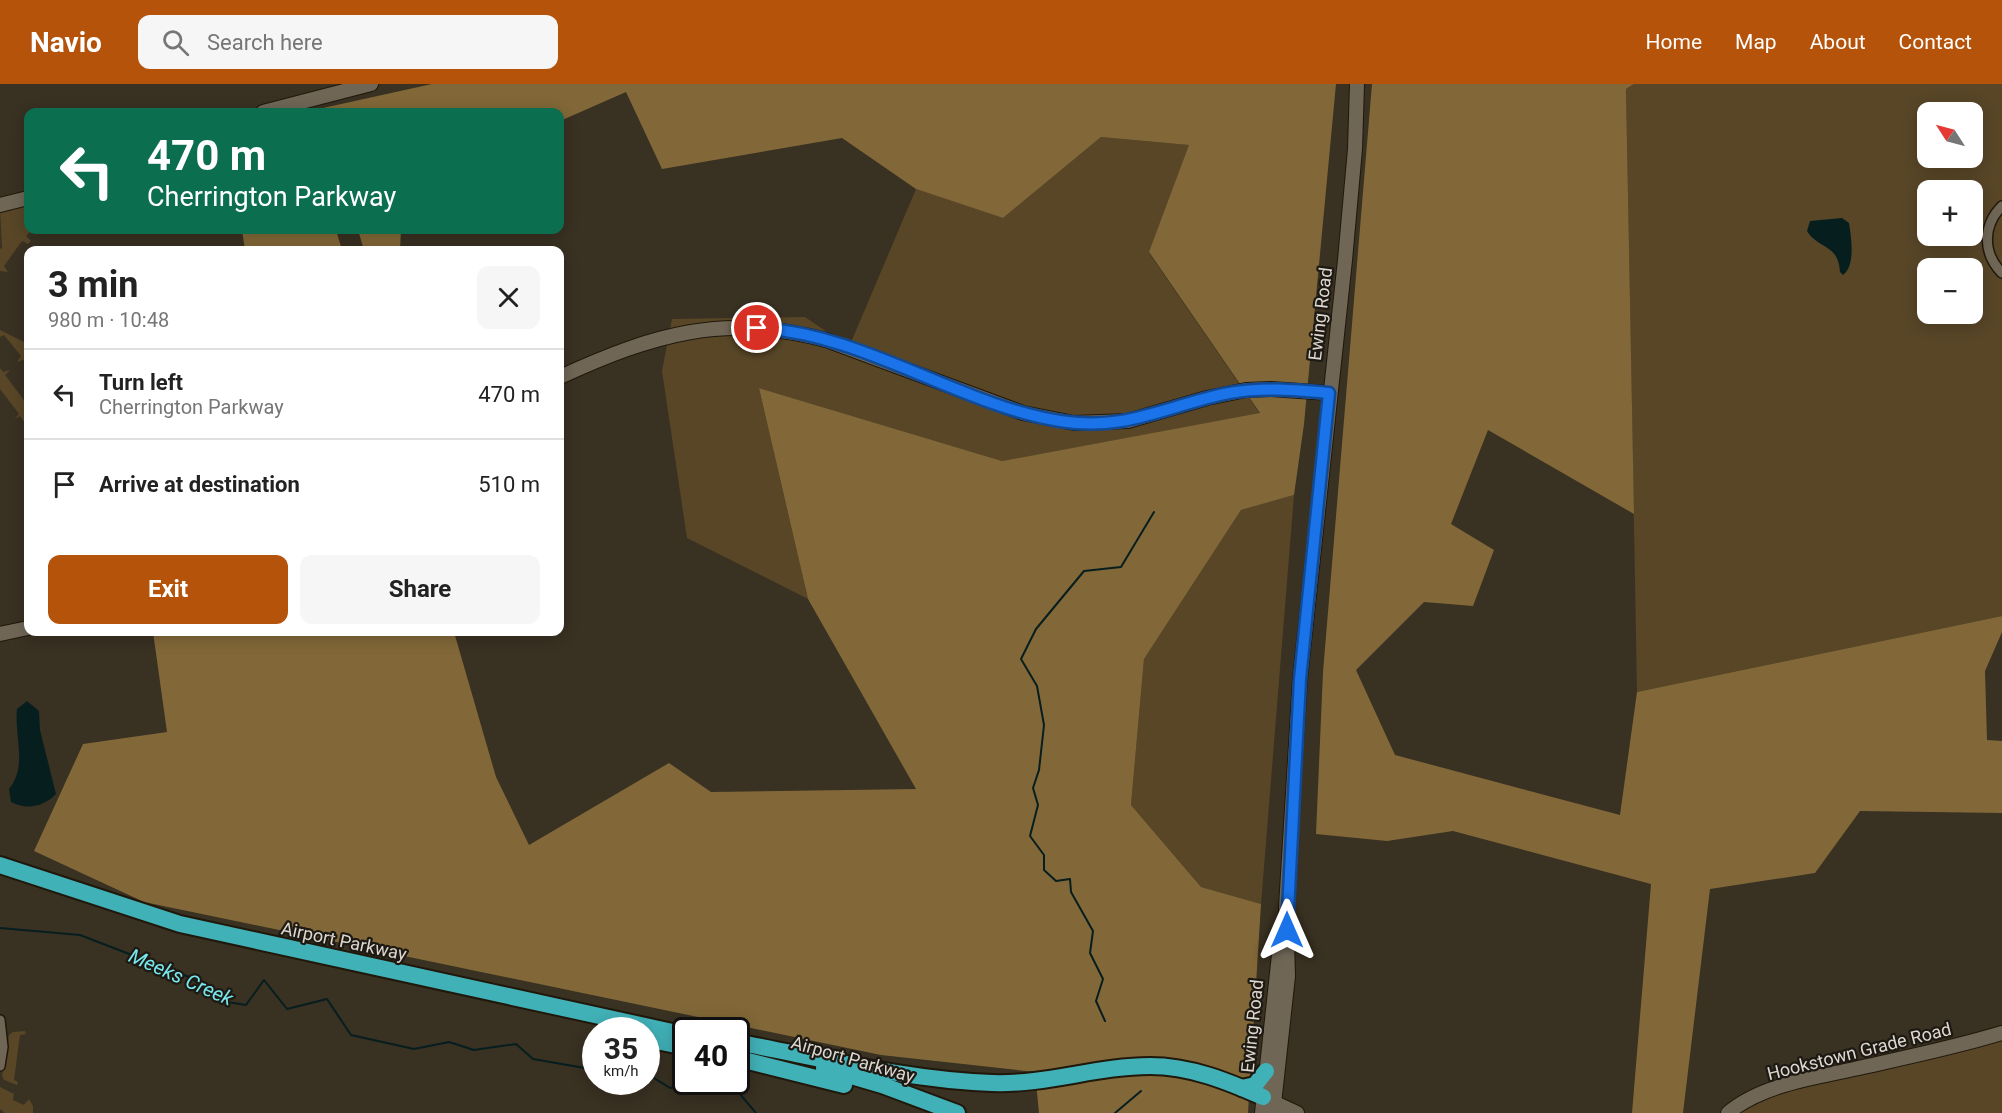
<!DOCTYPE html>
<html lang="en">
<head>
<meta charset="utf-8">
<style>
	:root { --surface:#fff; --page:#f6f6f6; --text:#222; --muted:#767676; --line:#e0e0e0; --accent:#b45309 }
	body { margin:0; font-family:Roboto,sans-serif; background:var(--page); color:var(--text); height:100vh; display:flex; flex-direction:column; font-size:22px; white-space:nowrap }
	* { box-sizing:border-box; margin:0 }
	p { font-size:20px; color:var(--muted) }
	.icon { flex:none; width:33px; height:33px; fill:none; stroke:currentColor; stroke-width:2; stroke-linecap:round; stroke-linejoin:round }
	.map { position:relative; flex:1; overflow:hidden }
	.details { position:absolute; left:24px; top:162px; width:540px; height:390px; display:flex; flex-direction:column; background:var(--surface); border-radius:12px; box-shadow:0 3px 15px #0003 }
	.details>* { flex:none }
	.top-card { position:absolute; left:24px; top:24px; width:540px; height:126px; border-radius:12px; box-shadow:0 3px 15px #0003; background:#0b6e4f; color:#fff; overflow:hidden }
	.needle { width:39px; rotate:306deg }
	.fabs { position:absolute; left:1917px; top:18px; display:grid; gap:12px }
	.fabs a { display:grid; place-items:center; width:66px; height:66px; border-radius:12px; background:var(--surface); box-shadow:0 3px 15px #0003; font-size:30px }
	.speed { position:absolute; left:582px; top:933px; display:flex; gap:12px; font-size:30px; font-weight:700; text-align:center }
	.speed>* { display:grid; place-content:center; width:78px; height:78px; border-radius:50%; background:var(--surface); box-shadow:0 3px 15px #0003; line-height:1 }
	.speed small { font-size:15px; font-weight:400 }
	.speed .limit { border:3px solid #111; border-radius:9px; background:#fff; color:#111 }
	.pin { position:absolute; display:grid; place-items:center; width:51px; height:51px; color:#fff; margin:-26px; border:3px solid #fff; border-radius:50%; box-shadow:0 2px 6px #0007 }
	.me { position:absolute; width:66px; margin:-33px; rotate:0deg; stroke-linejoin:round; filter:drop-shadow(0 0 4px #0008) }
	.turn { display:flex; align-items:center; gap:21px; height:126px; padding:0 24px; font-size:27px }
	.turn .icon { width:78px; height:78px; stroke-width:2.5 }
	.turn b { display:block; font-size:42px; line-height:51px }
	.round { display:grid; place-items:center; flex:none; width:63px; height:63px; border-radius:12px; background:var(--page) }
	.overview { display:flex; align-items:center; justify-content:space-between; height:102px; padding:0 24px }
	h1 { font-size:36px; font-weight:700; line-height:45px }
	.primary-button { display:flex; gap:12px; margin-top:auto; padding:12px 24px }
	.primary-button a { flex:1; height:69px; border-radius:12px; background:var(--accent); color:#fff; font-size:24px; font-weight:700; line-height:69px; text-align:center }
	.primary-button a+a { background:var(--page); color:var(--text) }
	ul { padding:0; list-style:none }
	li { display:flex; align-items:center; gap:18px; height:90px; padding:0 24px; border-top:2px solid var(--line) }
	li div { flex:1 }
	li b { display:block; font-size:22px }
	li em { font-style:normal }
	header { display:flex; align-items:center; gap:36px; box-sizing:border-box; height:84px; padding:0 30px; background:var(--accent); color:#fff }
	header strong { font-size:28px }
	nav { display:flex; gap:33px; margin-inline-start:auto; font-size:21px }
	.search { width:420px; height:54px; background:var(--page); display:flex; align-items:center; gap:15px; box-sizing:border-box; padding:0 21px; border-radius:12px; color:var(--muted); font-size:22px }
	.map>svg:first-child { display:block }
	.green { fill:#584627; fill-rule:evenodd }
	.forest { fill:#826838 }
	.water { fill:#071e1f }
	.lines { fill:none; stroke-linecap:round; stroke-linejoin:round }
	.stream { stroke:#071e1f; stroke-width:2 }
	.street-casing { stroke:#20180b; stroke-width:12 }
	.secondary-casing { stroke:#20180b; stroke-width:16 }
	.highway-casing { stroke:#20180b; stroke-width:20 }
	.street { stroke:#6f6656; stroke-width:9 }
	.secondary { stroke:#6f6656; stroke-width:14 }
	.highway { stroke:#41b1b8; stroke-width:16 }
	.route-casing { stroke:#114b97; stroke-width:15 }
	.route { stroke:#1a73e8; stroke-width:10 }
	.labels { text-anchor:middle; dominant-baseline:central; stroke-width:4.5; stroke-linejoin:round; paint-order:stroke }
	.street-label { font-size:18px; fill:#ddd7cf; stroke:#1d1913 }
	.water-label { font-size:20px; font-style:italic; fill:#79e9f0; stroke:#1d1913 }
</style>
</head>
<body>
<header>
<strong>Navio</strong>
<div class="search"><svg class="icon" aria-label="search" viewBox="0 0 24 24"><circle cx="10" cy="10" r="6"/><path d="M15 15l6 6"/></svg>Search here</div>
<nav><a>Home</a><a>Map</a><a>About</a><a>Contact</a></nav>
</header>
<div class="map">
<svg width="2002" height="1029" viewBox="0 0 2002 1029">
	<rect width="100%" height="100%" fill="#393122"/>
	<g class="green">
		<path d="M1634,0H2002V532L1637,608L1626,5ZM1928,28H1972V74H1928ZM1928,106H1972V152H1928ZM1928,184H1972V230H1928Z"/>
		<polygon points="1101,53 1190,61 1149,169 1260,330 1002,377 759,304 808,515 687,454 662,287 672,235 805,233 849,263 916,105 1003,134"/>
		<polygon points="28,118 28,146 32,146 26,152 31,157 28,160 22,157 4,182 8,188 0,187 0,165 2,164 0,125"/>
		<polygon points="0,246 28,260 27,278 23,276 17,278 21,272 4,251 0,253"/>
		<polygon points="0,284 3,288 10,286 5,291 24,316 28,313 28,343 20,332 14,335 19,330 0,305"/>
		<polygon points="1294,411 1261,820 1201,803 1131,721 1144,575 1241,426"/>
		<polygon points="25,947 26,950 20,951 14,996 18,998 17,1001 4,996 2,992 9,951 13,948"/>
		<polygon points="2002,957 2002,1029 1739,1029 1784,1007"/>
		<polygon points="0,1003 14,1010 13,1016 24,1021 29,1015 33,1022 33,1029 5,1029 0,1025"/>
	</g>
	<g class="forest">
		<polygon points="432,0 1336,0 1304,340 1294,411 1241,426 1144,575 1131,721 1201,803 1261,820 1248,1029 1039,1029 1035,988 881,971 144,818 34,767 83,660 167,648 153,548 454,548 496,693 529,761 669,679 711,708 916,705 808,515 759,304 1002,377 1260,329 1149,168 1189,61 1101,53 1003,134 916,105 842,54 662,85 626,8 560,37 560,28 324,28 323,24"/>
		<polygon points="1372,0 1634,0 1626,5 1634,430 1488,346 1451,440 1494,466 1473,522 1424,518 1356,586 1395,671 1620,731 1637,608 2002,532 2002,548 1985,587 1987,656 2002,657 2002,729 1860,727 1815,789 1710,805 1683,1029 1632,1029 1651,800 1453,747 1387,757 1316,750 1323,588"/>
		<polygon points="242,146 336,146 342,166 245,166"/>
		<polygon points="358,146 401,146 400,166 364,166"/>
	</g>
	<g class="water">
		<path d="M1842,134L1849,139C1851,152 1856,182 1843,191L1840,188C1838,159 1819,166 1807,147L1810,137Z"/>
		<path d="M27,617L39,627L40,646L56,710C43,723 27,726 11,718L9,705C28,681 14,653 17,625Z"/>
	</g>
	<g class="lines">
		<g class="stream">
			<polyline points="0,844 80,851 189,893 228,918 246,921 264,896 287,925 327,915 351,951 414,965 449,958 474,966 516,960 533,975 596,986"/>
			<polyline points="1105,937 1096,917 1103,895 1090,869 1093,847 1071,808 1070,795 1056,797 1044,786 1044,771 1030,752 1038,721 1033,704 1039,686 1044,641 1037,602 1021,575 1036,545 1084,487 1121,483 1154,428"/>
			<polyline points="646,989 670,1004 696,998"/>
			<polyline points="711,998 739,1009 756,1029"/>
			<polyline points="1115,1029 1141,1007"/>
		</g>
		<defs>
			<g id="street">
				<path d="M2002,122C1982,142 1983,170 2002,189"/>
				<polyline points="0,936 3,963 0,982"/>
			</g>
			<g id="secondary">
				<polyline points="263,28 371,0"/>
				<polyline points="0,121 28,114"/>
				<path d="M560,293C654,250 723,229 826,256L1023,329L1074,339L1128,337L1207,314L1246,306L1271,305L1329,309"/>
				<polyline points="0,550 28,544"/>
				<polyline points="1267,1015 1297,1029"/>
				<polyline points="1262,1029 1280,861"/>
				<polyline points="1273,1029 1288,892 1286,823 1300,595 1345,176 1355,65 1357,0"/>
				<path d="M1728,1029C1761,1001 1813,994 1854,985C1903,974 1953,964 2002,949"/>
			</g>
			<g id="highway">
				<polyline points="0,781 180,840 686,951"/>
				<polyline points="646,955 686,963"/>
				<path d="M736,958C821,974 906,996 992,999C1046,1001 1097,982 1150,982C1190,982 1227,997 1263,1013"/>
				<polyline points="736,974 844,1001"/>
				<polyline points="824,984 882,1001 957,1029"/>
				<polyline points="1242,1004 1255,1001 1266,987"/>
			</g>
		</defs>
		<use href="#street" class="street-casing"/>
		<use href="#secondary" class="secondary-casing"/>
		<use href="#highway" class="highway-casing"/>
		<use href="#street" class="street"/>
		<use href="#secondary" class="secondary"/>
		<use href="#highway" class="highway"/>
	</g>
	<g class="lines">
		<defs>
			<path id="route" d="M757,244C863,249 959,321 1060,337C1126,348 1168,321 1229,309C1262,303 1295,306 1329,309L1300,595L1287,846"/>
		</defs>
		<use href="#route" class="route-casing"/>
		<use href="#route" class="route"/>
	</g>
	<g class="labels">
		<g class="street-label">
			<text transform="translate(1320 230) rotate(-83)">Ewing Road</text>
			<text transform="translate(344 857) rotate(12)">Airport Parkway</text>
			<text transform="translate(1252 942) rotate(-84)">Ewing Road</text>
			<text transform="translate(1859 967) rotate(-14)">Hookstown Grade Road</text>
			<text transform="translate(853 975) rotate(16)">Airport Parkway</text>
		</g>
		<g class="water-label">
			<text transform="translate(181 893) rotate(24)">Meeks Creek</text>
		</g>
	</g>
</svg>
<div class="fabs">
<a><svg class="needle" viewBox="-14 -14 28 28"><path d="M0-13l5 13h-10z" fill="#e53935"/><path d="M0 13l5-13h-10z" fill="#767676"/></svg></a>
<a>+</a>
<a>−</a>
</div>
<div class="speed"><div>35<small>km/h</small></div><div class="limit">40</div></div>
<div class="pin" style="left:757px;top:244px;background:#d93025"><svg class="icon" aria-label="arrive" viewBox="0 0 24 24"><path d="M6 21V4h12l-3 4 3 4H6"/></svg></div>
<svg class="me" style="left:1287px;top:846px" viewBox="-20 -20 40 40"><path d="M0-17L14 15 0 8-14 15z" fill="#1a73e8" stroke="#fff" stroke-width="4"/></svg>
<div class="top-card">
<div class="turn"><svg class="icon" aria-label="left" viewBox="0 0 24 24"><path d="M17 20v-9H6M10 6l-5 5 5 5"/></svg><div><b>470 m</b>Cherrington Parkway</div></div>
</div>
<section class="details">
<div class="overview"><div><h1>3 min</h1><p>980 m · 10:48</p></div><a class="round"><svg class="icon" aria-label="close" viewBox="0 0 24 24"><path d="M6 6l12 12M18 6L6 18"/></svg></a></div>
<ul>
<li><svg class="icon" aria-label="left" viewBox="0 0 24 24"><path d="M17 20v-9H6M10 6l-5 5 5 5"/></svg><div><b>Turn left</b><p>Cherrington Parkway</p></div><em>470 m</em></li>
<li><svg class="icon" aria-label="arrive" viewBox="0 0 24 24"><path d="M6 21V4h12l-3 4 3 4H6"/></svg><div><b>Arrive at destination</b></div><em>510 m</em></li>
</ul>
<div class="primary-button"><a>Exit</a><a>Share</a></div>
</section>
</div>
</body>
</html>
